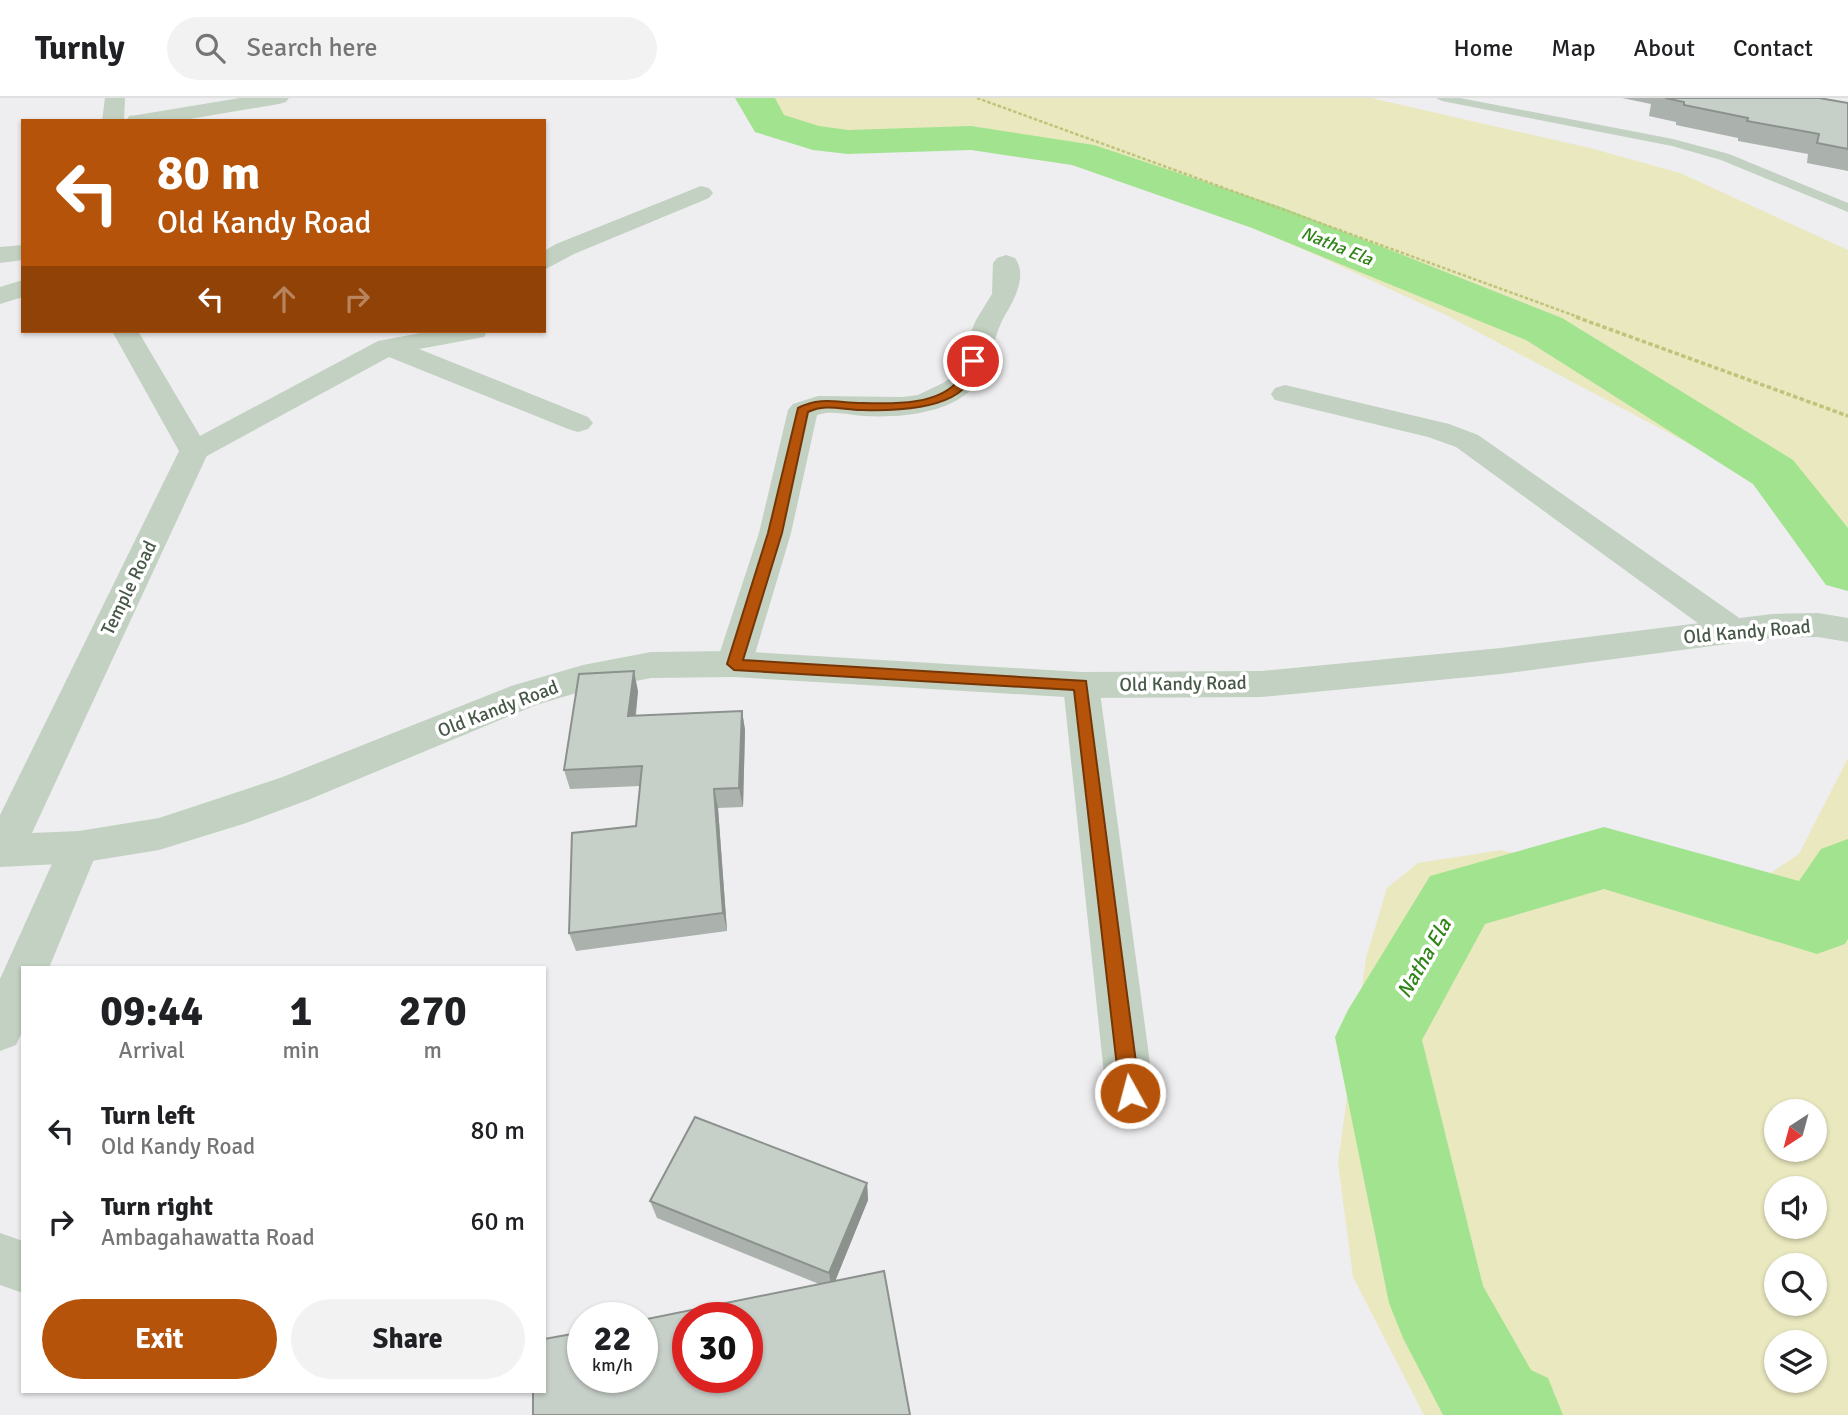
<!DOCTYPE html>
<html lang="en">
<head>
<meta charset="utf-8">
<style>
	:root { --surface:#fff; --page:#f2f2f2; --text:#202124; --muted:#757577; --line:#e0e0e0; --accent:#b45309 }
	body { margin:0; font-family:Signika,sans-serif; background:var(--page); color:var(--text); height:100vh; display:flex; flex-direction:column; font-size:26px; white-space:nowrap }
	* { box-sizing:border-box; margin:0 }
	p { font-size:23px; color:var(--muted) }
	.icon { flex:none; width:38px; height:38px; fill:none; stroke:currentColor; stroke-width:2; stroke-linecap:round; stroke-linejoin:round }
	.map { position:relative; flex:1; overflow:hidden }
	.sheet { position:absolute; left:21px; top:868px; width:525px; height:427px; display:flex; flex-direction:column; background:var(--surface); border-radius:0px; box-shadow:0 2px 5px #0004 }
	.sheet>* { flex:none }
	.banner { position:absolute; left:21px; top:21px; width:525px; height:214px; border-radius:0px; box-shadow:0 2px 5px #0004; background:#b45309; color:#fff; overflow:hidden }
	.needle { width:46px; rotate:216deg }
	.controls { position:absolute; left:1764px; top:1001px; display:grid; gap:14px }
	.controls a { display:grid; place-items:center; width:63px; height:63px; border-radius:50%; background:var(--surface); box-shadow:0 2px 5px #0004; font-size:35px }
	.speed { position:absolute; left:567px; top:1204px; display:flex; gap:14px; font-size:35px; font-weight:700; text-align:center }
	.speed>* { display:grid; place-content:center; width:91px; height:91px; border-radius:50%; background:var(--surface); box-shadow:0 2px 5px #0004; line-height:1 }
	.speed small { font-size:18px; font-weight:400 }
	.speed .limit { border:10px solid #d22; background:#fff; color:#111 }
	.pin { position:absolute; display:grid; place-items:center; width:60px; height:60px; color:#fff; margin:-30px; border:4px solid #fff; border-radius:50%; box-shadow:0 2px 7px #0007 }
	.me { position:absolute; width:77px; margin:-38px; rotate:353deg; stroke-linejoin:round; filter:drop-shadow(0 0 5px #0008) }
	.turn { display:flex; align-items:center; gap:24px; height:147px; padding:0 21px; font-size:32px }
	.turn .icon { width:91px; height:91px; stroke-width:2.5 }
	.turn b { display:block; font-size:49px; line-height:60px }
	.lanes { display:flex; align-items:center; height:66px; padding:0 21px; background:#0003; justify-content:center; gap:35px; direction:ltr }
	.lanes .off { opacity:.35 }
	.eta { display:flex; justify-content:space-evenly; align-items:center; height:119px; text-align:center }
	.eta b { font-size:42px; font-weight:800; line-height:49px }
	.action { display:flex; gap:14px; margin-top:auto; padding:14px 21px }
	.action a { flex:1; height:80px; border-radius:42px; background:var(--accent); color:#fff; font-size:28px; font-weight:800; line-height:80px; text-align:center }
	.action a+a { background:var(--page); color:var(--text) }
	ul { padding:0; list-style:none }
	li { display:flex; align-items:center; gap:21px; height:91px; padding:0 21px }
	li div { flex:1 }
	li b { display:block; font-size:26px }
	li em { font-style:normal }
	header { display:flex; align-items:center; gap:42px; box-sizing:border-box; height:98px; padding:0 35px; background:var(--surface); border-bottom:2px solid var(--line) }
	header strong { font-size:33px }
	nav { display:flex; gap:38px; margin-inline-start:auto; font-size:24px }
	.search { width:490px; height:63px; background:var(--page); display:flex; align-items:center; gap:18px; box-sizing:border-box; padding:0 24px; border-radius:38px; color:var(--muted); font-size:26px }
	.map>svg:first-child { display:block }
	.green { fill:#eae8bf; fill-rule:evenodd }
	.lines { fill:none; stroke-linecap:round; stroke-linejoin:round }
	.river { fill:#a2e390; fill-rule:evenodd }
	.path-far1 { stroke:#bec47a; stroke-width:2.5; stroke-dasharray:3.5 2; stroke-linecap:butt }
	.path { stroke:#bec47a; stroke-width:3.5; stroke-dasharray:4.5 2.5; stroke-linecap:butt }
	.service { fill:#c2d1c2; fill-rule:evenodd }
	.minor { fill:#c2d1c2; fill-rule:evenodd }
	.tertiary { fill:#c2d1c2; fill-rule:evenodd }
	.wall { fill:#abb2ad }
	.shaded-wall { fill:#8b918d }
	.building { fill:#c7cfc9; stroke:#8b918d; stroke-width:2; fill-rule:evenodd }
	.route { fill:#b45309; stroke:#753606; stroke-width:2 }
	.labels { text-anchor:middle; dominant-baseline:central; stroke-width:7; stroke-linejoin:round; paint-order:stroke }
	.far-water-label { font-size:18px; font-style:italic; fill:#308518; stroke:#fff }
	.street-label { font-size:19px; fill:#475848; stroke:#fff }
	.water-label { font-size:21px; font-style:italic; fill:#308518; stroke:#fff }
</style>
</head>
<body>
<header>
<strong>Turnly</strong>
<div class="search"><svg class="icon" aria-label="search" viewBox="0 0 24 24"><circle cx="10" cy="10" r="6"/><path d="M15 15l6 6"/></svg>Search here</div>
<nav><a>Home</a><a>Map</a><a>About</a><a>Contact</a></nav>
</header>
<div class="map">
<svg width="1848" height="1317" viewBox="0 0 1848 1317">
	<rect width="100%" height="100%" fill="#eeedef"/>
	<g class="green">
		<polygon points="737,0 1371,0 1590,50 1680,75 1848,152 1848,430 1446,217 1323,160 1192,104 1048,55 971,40 871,44 813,40 769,25"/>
		<path d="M1848,660V1317H1424L1353,1179L1338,1065L1366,860L1387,790L1418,765L1501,752L1654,790L1738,797L1799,756ZM1776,1013H1815V1052H1776ZM1776,1090H1815V1129H1776ZM1776,1167H1815V1206H1776ZM1776,1244H1815V1283H1776Z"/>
	</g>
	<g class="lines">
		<g class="river">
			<polygon points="735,0 775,0 784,17 819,28 848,32 971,28 1094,47 1284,110 1562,220 1793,362 1848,430 1848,493 1826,487 1753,386 1526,242 1252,130 1072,67 971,52 848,56 813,52 755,34"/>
			<polygon points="1604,729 1799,783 1821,751 1848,741 1848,841 1845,846 1817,856 1604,791 1485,826 1422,942 1483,1188 1531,1272 1548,1280 1563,1317 1443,1317 1403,1240 1389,1205 1335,939 1348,912 1430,778"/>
		</g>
		<polyline class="path-far1" points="977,0 1581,220"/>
		<polyline class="path" points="1576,219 1848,318"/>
		<polygon class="service" points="1436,0 1460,0 1673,41 1729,56 1848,105 1848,114 1721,62 1672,48 1442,3"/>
		<g class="minor">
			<polygon points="240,0 289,0 286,4 279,6 178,23 126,23 129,18 137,17"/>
			<polygon points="701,88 709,90 713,95 709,100 574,156 544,172 544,153 556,146"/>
			<polygon points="23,147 23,162 0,165 0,149"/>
			<path d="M1006,157L1015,160C1028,178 1014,202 1004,219C993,239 990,270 975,288C950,316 899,320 864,318C849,317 832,312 817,317L791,435L752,566L747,575L734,579L721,575L716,566L759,435L788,312L793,306L818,298L902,299L918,297L943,285L952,279L976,222L992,196L993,165L997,160Z"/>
			<polygon points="23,182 23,199 0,206 0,189"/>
			<polygon points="431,233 487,233 484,239 419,251 588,319 593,325 588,331 578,334 568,331 389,259 205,359 194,362 183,359 179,353 183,347 378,243"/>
			<polygon points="1285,287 1449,326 1478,337 1745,524 1751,533 1745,542 1733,545 1721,542 1456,349 1428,339 1275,302 1271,296 1275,290"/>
			<polygon points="1081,574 1094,578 1099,587 1154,995 1147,1011 1130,1017 1113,1011 1106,995 1063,587 1068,578"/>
			<polygon points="79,733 93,737 99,749 49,870 23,870 23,932 16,947 0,953 0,881 65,737"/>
			<polygon points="0,1135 23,1143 23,1195 0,1187"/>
		</g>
		<g class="tertiary">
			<polygon points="105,0 125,0 124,23 102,23"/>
			<polygon points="112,233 138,233 209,353 32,735 79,733 159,720 280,680 511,588 583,567 651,554 734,553 1081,574 1261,573 1501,550 1772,516 1818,515 1848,520 1848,544 1818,539 1772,540 1501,576 1261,599 1081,600 734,579 651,580 583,593 536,607 308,702 243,726 159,752 79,765 0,769 0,717 179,353"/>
		</g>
	</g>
	<g class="wall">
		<polygon points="1622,0 1819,0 1848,5 1848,73 1807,65 1808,56 1738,43 1738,40 1676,27 1676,24 1649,18 1651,6"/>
		<polygon points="638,593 636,618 742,613 745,632 743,709 718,710 727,833 576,853 569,835 636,728 640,688 570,691 564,672"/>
		<polygon points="867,1085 868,1102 835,1183 819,1186 657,1120 650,1103"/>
	</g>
	<g class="shaded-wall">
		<polygon points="634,573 638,593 633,638 628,618"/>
		<polygon points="742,613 745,632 743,709 739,690"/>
		<polygon points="714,691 718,710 727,833 723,815"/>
		<polygon points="867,1085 868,1102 832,1191 829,1175"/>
	</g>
	<g class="building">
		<polygon points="1665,0 1819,0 1848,5 1848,51 1817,45 1819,36 1747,23 1748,20 1684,7 1684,4"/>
		<polygon points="634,573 628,618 742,613 739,690 714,691 723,815 569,835 572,735 636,728 642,668 564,672 579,576"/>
		<polygon points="695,1019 867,1085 829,1175 650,1103"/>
		<path d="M884,1173L910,1317H533V1293H544V1241L583,1234V1279H642V1222ZM688,1220H747V1279H688Z"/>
	</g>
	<path class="route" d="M969,260L978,263C976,269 974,278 970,283C952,312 892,313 862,312C843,312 826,305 808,314L782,435L743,562L1086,583L1140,995L1137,1001L1130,1004L1123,1001L1120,995L1074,592L734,572L727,566L768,435L798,310C821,298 838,305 862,305C891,306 941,308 960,280C964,275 965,267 969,260Z"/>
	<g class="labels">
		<g class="far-water-label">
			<text transform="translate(1337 148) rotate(22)">Natha Ela</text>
		</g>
		<g class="street-label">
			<text transform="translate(129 490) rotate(-64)">Temple Road</text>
			<text transform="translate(1747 534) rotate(-5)">Old Kandy Road</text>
			<text transform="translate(1183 586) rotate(-1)">Old Kandy Road</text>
			<text transform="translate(498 611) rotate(-21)">Old Kandy Road</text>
		</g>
		<g class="water-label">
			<text transform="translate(1424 860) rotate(-60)">Natha Ela</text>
		</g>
	</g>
</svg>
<div class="controls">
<a><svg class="needle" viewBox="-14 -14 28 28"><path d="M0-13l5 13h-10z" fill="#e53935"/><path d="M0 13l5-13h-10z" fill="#757577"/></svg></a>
<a><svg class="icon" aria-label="sound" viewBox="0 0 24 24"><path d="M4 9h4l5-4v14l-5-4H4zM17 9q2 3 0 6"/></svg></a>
<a><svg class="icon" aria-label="search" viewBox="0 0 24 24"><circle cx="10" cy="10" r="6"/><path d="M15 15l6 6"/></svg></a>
<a><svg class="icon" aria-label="layers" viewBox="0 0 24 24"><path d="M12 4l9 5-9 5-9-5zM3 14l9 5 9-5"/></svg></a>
</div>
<div class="speed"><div>22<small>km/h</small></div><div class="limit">30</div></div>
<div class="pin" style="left:973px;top:263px;background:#d93025"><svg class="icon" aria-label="arrive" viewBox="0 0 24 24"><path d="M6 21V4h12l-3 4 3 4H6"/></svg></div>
<svg class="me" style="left:1130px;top:995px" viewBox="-20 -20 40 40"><circle r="17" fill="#b45309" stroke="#fff" stroke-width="3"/><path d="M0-11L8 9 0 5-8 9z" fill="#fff"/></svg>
<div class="banner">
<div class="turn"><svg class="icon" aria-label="left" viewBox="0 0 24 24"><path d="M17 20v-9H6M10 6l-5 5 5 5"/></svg><div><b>80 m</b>Old Kandy Road</div></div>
<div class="lanes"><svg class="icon" aria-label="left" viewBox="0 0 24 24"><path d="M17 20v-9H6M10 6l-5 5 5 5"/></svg><svg class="icon off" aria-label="ahead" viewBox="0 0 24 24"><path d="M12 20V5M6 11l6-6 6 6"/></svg><svg class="icon off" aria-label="right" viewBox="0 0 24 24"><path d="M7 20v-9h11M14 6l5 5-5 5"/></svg></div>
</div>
<section class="sheet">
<div class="eta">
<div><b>09:44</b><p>Arrival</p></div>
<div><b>1</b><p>min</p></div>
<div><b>270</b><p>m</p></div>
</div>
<ul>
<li><svg class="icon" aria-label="left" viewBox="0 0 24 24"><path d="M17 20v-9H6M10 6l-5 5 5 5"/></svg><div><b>Turn left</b><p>Old Kandy Road</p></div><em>80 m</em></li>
<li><svg class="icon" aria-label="right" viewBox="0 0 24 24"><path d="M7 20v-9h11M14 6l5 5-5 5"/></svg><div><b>Turn right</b><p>Ambagahawatta Road</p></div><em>60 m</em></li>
</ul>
<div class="action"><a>Exit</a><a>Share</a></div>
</section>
</div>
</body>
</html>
